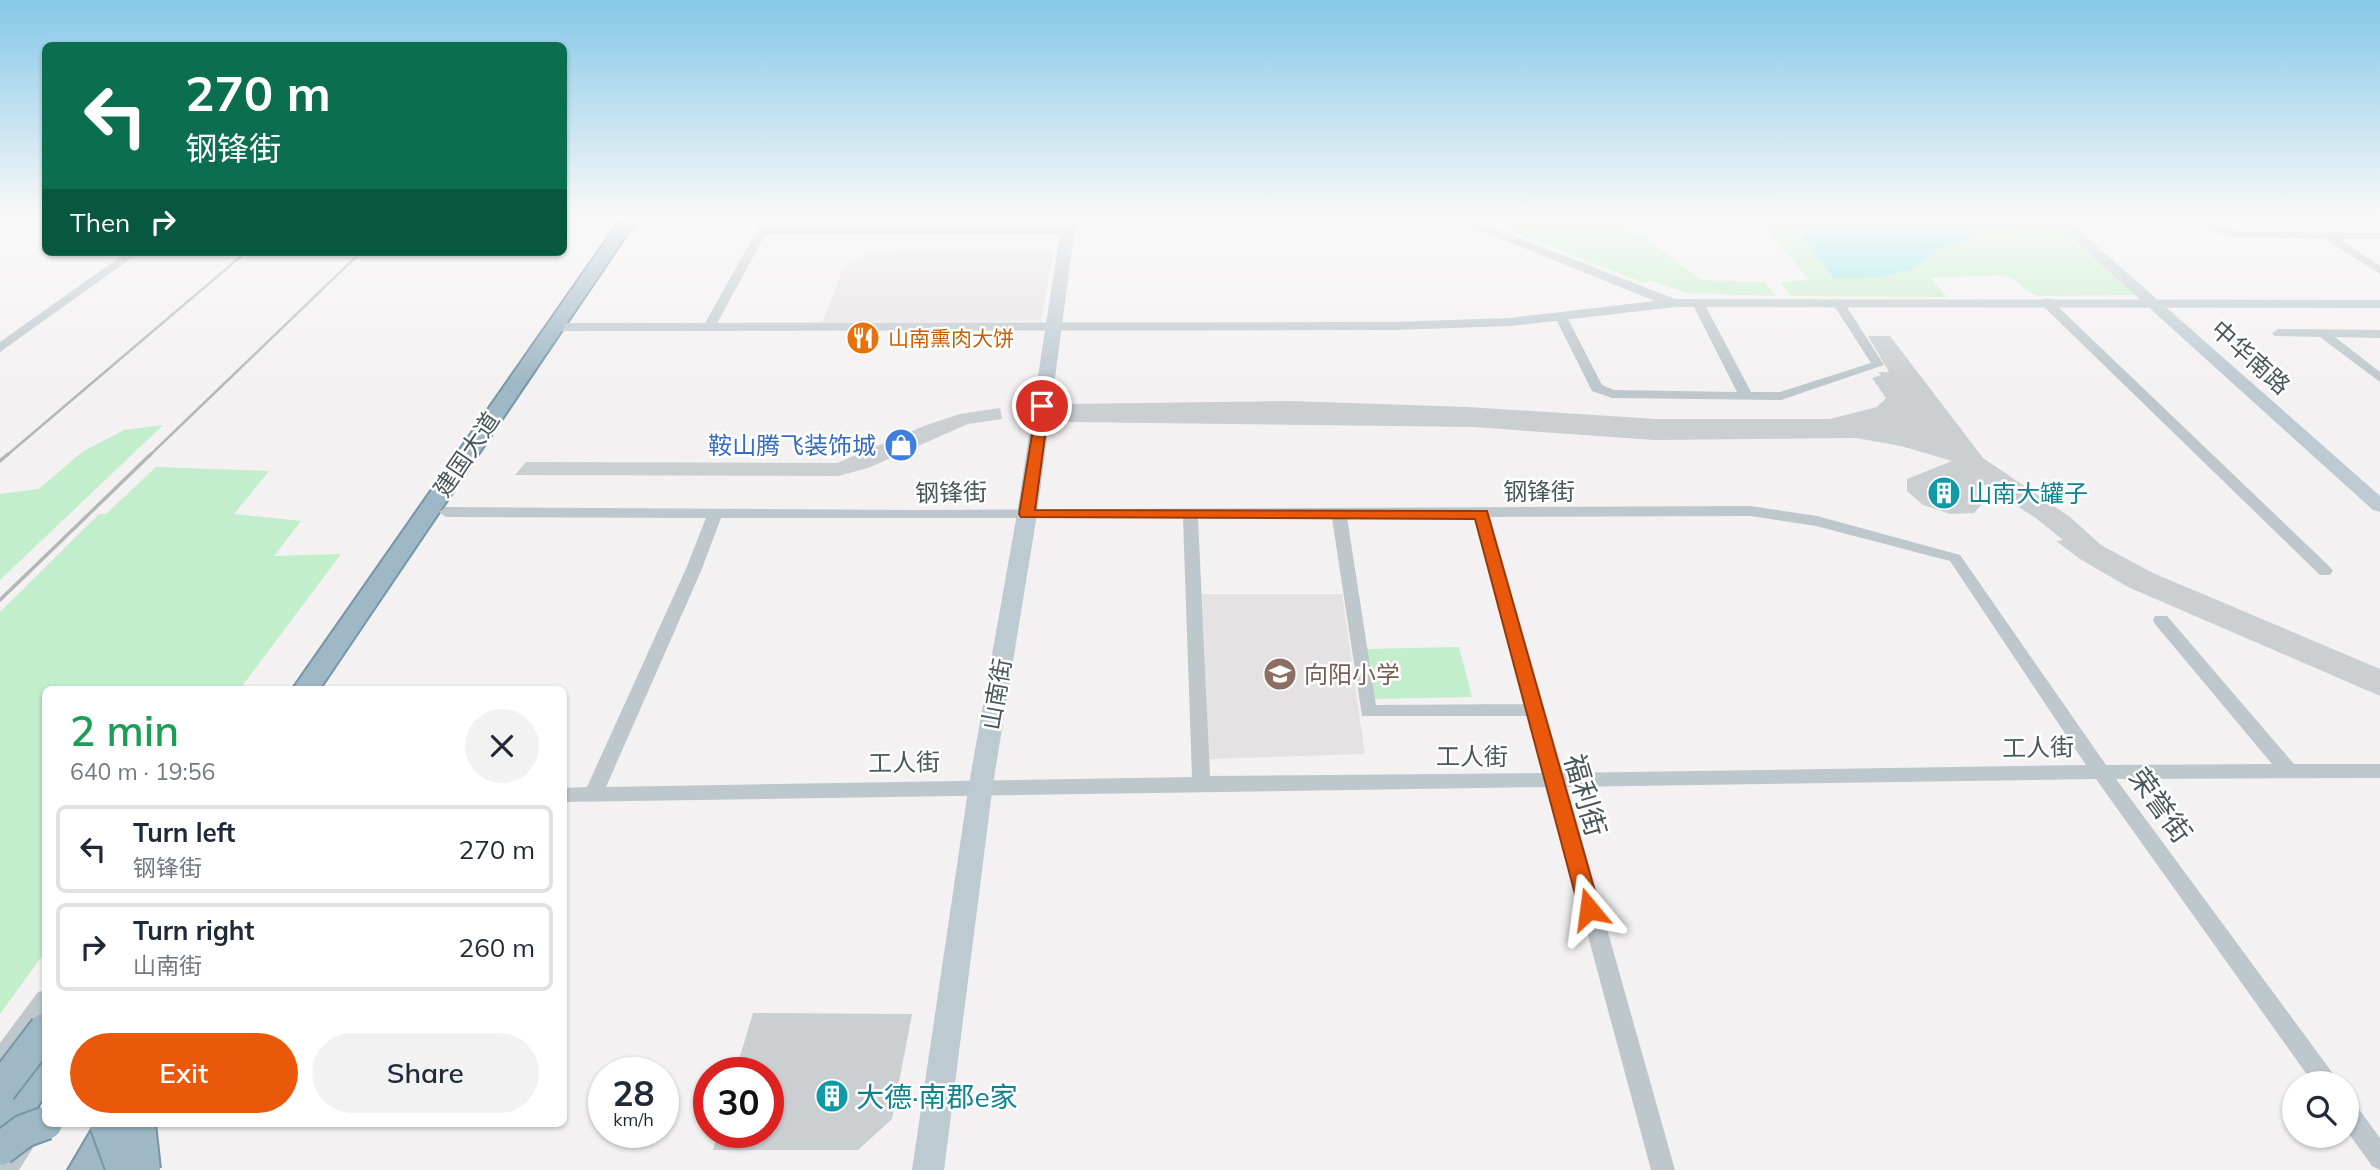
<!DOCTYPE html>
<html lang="en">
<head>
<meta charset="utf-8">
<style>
	:root { --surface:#fff; --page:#f2f2f3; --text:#1f2937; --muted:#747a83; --line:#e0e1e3; --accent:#ea580c }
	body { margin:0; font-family:Mulish,"Noto Sans SC",sans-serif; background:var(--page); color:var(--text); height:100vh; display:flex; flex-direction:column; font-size:26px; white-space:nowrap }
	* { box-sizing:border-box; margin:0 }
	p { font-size:23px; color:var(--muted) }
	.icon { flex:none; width:38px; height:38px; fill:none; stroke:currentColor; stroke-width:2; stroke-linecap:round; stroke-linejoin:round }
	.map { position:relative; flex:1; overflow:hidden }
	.side { position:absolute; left:42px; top:686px; width:525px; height:441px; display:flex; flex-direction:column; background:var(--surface); border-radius:10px; box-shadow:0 2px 5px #0004 }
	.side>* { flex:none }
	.hud { position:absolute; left:42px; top:42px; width:525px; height:214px; border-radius:10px; box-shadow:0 2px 5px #0004; background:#0b6e4f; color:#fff; overflow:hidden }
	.fabs { position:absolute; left:2282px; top:1071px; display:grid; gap:14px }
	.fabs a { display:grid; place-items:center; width:77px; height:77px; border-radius:50%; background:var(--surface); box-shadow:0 2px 5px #0004; font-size:35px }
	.speed { position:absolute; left:588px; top:1057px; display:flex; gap:14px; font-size:35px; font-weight:700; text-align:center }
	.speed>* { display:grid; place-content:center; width:91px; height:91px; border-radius:50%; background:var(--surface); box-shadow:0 2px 5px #0004; line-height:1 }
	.speed small { font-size:18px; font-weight:400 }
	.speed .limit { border:10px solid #d22; background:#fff; color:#111 }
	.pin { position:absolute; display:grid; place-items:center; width:60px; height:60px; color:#fff; margin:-30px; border:4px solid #fff; border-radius:50%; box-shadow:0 2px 7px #0007 }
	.me { position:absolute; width:77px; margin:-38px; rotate:344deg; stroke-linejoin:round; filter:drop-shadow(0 0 5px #0008) }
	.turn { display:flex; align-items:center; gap:24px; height:147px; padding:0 28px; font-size:32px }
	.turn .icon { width:91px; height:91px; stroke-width:2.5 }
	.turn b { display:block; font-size:49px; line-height:60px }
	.then { display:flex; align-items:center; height:66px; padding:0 28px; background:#0003; gap:14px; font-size:26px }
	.round { display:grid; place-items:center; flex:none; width:74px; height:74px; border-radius:37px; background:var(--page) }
	.overview { display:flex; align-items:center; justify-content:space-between; height:119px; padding:0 28px }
	h1 { font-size:42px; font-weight:600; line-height:52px; color:#1e9e55 }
	.action { display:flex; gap:14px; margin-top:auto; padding:14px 28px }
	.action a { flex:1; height:80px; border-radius:42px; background:var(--accent); color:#fff; font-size:28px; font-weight:600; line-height:80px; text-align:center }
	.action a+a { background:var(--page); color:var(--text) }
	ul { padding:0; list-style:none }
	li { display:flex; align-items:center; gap:21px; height:88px; margin:0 14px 10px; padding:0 14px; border:4px solid var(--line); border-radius:10px }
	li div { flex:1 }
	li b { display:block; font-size:26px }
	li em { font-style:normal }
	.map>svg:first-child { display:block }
	.education { fill:#e4e2e2 }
	.green { fill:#c2eecc }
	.water { fill:#91e5e8 }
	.building { fill:#cbcfd2 }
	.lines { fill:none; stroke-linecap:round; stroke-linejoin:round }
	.trunk-casing { stroke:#7696a8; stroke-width:4 }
	.minor { fill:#bdc7cc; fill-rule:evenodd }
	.tertiary { fill:#bdc7cc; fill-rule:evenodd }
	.secondary { fill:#bdcad1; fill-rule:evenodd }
	.trunk { fill:#9eb8c5; fill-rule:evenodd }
	.rail-far1 { stroke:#b3b7ba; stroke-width:2.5 }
	.rail { stroke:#b3b7ba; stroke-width:3.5 }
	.trunk-bridge-casing { stroke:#7696a8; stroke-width:36; stroke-linecap:butt }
	.trunk-bridge { stroke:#9eb8c5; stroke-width:32 }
	.route { fill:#ea580c; stroke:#983908; stroke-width:2 }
	.labels { text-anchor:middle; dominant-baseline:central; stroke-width:5; stroke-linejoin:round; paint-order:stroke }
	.far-food-label { font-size:21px; fill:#c56008; stroke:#fff; text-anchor:start }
	.street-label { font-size:24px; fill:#49575d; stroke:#fff }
	.shop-label { font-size:24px; fill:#366cbe; stroke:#fff; text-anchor:end }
	.culture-label { font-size:24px; fill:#0d838f; stroke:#fff; text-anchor:start }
	.education-label { font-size:24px; fill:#785e54; stroke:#fff; text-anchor:start }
	.near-street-label { font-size:28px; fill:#49575d; stroke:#fff }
	.near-culture-label { font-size:28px; fill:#0d838f; stroke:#fff; text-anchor:start }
</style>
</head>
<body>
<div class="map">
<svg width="2380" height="1170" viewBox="0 0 2380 1170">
	<rect width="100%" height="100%" fill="#f3f1f1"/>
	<g class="education">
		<polygon points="1054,250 1041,321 822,322 845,264 860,262 871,252"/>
		<polygon points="1202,594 1342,594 1365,754 1209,759"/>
	</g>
	<g class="green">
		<polygon points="1481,219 1620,219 1701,280 1765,282 1776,296 1686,293 1650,280 1644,283"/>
		<path d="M1758,219H2049L2136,295L2038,296C2024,292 2017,279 2004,275L1930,278L1947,297L1791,296L1780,282L1809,280Z"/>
		<polygon points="163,425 0,580 0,494 39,489 82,452 124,430"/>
		<polygon points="156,467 269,471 234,514 301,521 274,556 341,554 240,689 46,690 45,952 0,1014 0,612 99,514 106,514"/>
		<polygon points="1459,647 1472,697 1375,699 1365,649"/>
	</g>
	<polygon class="water" points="1810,219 2024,219 2027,222 1982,231 1967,241 1940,249 1912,270 1877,277 1834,278 1802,238"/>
	<g class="building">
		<polygon points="1868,336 1890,336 1983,458 2070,517 2101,545 2153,573 2380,669 2380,696 2128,587 2080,559 2056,541 2063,540 2037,519 1977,480 1984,502 1974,513 1950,514 1923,505 1907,491 1907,479 1952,461 1901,446 1856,438 1654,440 1473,427 1068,422 1070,404 1289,401 1467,407 1656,419 1830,419 1877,407 1886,398 1872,378 1881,375 1878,372 1889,372"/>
		<polygon points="1000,408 1002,419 968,424 868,468 838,476 515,475 526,462 837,463 924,426 960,414"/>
		<polygon points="753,1013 912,1014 892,1119 858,1150 713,1150 718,1132 768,1132 768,1073 735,1073"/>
	</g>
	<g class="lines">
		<defs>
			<g id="trunk">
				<polygon points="621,219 637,219 319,690 292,690"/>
				<polygon points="46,1048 46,1094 13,1143 0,1148 0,1100 34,1052"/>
				<polygon points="95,1124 134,1124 108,1170 68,1170"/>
			</g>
		</defs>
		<use href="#trunk" class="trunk-casing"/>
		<g class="minor">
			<polygon points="763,219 773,219 768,229 1067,229 1072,232 1067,235 765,235 715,327 709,331 705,330 703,327"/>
			<path d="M2197,219C2211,219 2221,227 2234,231L2380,233V239H2340L2380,266V274L2325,239L2234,237L2212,231Z"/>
			<polygon points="127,252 140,252 0,352 0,342"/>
			<polygon points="2046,298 2050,299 2330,567 2333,571 2330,575 2320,575 2042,305 2040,302"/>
			<polygon points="1698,299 1704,303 1751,392 1780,392 1871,363 1833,304 1839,300 1843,301 1884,365 1781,400 1612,398 1592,391 1555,317 1561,313 1567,317 1602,385 1614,390 1737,392 1692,303"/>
			<polygon points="2278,329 2380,330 2380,338 2335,337 2380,372 2380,382 2320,337 2274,336 2272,333"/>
			<path d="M1750,506L1817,516L1960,555L2106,765L2272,764L2155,624L2153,620L2155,616H2167L2294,764H2380V778L2116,779L2334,1075L2337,1083H2313L2096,779L1567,787L1675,1170H1651L1548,787L564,802V788L587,787L685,571L706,518L446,517L439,512L446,507L914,510ZM1750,516L1816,526L1950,561L2086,765L1563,773L1490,517ZM1347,517H1475L1526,704L1376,705ZM721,518H1183L1192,777L606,787L701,571ZM1198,518H1332L1362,716H1529L1544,773L1210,776Z"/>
			<polygon points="46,990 46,1017 8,1068 0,1071 0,1043 38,992"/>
			<polygon points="2347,1101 2355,1104 2380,1138 2380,1170 2372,1166 2347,1131"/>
			<path d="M24,1131L32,1135L36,1143L19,1170H0C0,1154 9,1138 24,1131Z"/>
		</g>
		<polygon class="tertiary" points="1452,219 1470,219 1675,299 2380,300 2380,308 1675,307 1510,326 1393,330 556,331 549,327 556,323 1393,322 1510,318 1655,301"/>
		<g class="secondary">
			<polygon points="1062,219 1076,219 1037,514 993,784 944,1170 912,1170 969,784 1017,514"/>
			<polygon points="2051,219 2066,219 2380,496 2380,512 2373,510"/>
		</g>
		<use href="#trunk" class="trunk"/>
		<g class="rail-far1">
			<polyline points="6,456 246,252"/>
			<polyline points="149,456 361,252"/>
		</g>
		<g class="rail">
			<polyline points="0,461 8,454"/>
			<polyline points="0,600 151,454"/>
		</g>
		<defs>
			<g id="trunk-bridge">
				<polyline points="0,1089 46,1029"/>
				<polyline points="106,1124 123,1170"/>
				<polyline points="139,1124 144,1170"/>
				<polyline points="0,1149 24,1131 46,1123"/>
			</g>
		</defs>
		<use href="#trunk-bridge" class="trunk-bridge-casing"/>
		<use href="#trunk-bridge" class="trunk-bridge"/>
	</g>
	<linearGradient id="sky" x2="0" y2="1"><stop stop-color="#85c8e8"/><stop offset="0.57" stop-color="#faf9f9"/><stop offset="1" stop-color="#faf9f9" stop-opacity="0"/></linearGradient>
	<rect width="2380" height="383" fill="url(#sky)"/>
	<polygon class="route" points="1037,404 1049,406 1035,510 1487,511 1600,909 1597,915 1589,918 1582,915 1579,909 1475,519 1021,517 1019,514"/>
	<defs>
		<symbol id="restaurant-disc" viewBox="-11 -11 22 22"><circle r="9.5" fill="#e8710a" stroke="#fff"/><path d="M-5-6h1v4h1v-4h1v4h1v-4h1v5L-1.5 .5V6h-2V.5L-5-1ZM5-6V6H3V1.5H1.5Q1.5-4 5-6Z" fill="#fff"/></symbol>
		<symbol id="shop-disc" viewBox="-11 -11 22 22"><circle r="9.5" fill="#3f7fe0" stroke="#fff"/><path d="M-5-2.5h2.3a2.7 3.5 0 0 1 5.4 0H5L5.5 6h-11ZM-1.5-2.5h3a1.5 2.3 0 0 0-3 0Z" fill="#fff"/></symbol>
		<symbol id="building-disc" viewBox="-11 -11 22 22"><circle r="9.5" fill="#0f9aa8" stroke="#fff"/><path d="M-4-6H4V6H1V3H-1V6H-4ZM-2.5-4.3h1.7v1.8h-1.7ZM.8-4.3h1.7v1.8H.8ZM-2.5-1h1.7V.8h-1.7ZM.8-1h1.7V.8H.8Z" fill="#fff"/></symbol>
		<symbol id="school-disc" viewBox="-11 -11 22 22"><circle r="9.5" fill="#8d6e63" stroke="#fff"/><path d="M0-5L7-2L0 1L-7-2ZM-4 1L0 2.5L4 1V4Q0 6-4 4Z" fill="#fff"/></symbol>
	</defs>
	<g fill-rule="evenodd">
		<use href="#restaurant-disc" x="844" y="319" width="38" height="38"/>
		<use href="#shop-disc" x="882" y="426" width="38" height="38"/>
		<use href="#building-disc" x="1925" y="474" width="38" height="38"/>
		<use href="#school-disc" x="1261" y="655" width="38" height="38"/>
		<use href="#building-disc" x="813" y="1077" width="38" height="38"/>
	</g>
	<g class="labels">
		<g class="far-food-label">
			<text x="888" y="338">山南熏肉大饼</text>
		</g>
		<g class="street-label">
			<text transform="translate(2251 357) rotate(42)">中华南路</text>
			<text transform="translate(466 454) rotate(-56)">建国大道</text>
			<text x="1539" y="491">钢锋街</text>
			<text transform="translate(951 492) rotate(-1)">钢锋街</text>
			<text transform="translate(996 694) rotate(-80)">山南街</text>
			<text transform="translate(2038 747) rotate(-1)">工人街</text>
			<text x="1472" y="756">工人街</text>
			<text transform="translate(904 762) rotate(-1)">工人街</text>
		</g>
		<g class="shop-label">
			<text x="876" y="445">鞍山腾飞装饰城</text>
		</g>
		<g class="culture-label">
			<text x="1968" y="493">山南大罐子</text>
		</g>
		<g class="education-label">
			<text x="1304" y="674">向阳小学</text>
		</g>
		<g class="near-street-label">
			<text transform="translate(1586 795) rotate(74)">福利街</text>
			<text transform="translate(2161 805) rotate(54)">荣誉街</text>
		</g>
		<g class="near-culture-label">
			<text x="856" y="1096">大德·南郡e家</text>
		</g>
	</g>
</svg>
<div class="fabs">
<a><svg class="icon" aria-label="search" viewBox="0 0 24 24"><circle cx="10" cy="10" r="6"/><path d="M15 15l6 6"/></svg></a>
</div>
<div class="speed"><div>28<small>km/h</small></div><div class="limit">30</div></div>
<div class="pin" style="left:1042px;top:406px;background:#d93025"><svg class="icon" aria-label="arrive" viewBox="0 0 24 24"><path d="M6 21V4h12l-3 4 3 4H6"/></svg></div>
<svg class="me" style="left:1589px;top:909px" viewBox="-20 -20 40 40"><path d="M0-17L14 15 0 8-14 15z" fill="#ea580c" stroke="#fff" stroke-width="4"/></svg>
<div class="hud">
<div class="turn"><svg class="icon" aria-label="left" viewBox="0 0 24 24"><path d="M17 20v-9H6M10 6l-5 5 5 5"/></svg><div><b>270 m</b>钢锋街</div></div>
<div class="then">Then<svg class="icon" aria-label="right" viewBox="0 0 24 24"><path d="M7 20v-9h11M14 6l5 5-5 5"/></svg></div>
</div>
<section class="side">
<div class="overview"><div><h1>2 min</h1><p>640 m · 19:56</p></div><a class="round"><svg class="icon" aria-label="close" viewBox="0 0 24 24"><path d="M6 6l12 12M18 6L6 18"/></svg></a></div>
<ul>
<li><svg class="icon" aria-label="left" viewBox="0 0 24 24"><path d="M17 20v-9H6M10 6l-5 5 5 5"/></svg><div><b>Turn left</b><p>钢锋街</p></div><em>270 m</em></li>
<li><svg class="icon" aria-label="right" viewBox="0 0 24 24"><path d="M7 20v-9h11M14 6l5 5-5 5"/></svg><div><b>Turn right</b><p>山南街</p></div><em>260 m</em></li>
</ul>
<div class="action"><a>Exit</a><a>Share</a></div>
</section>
</div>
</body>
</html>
